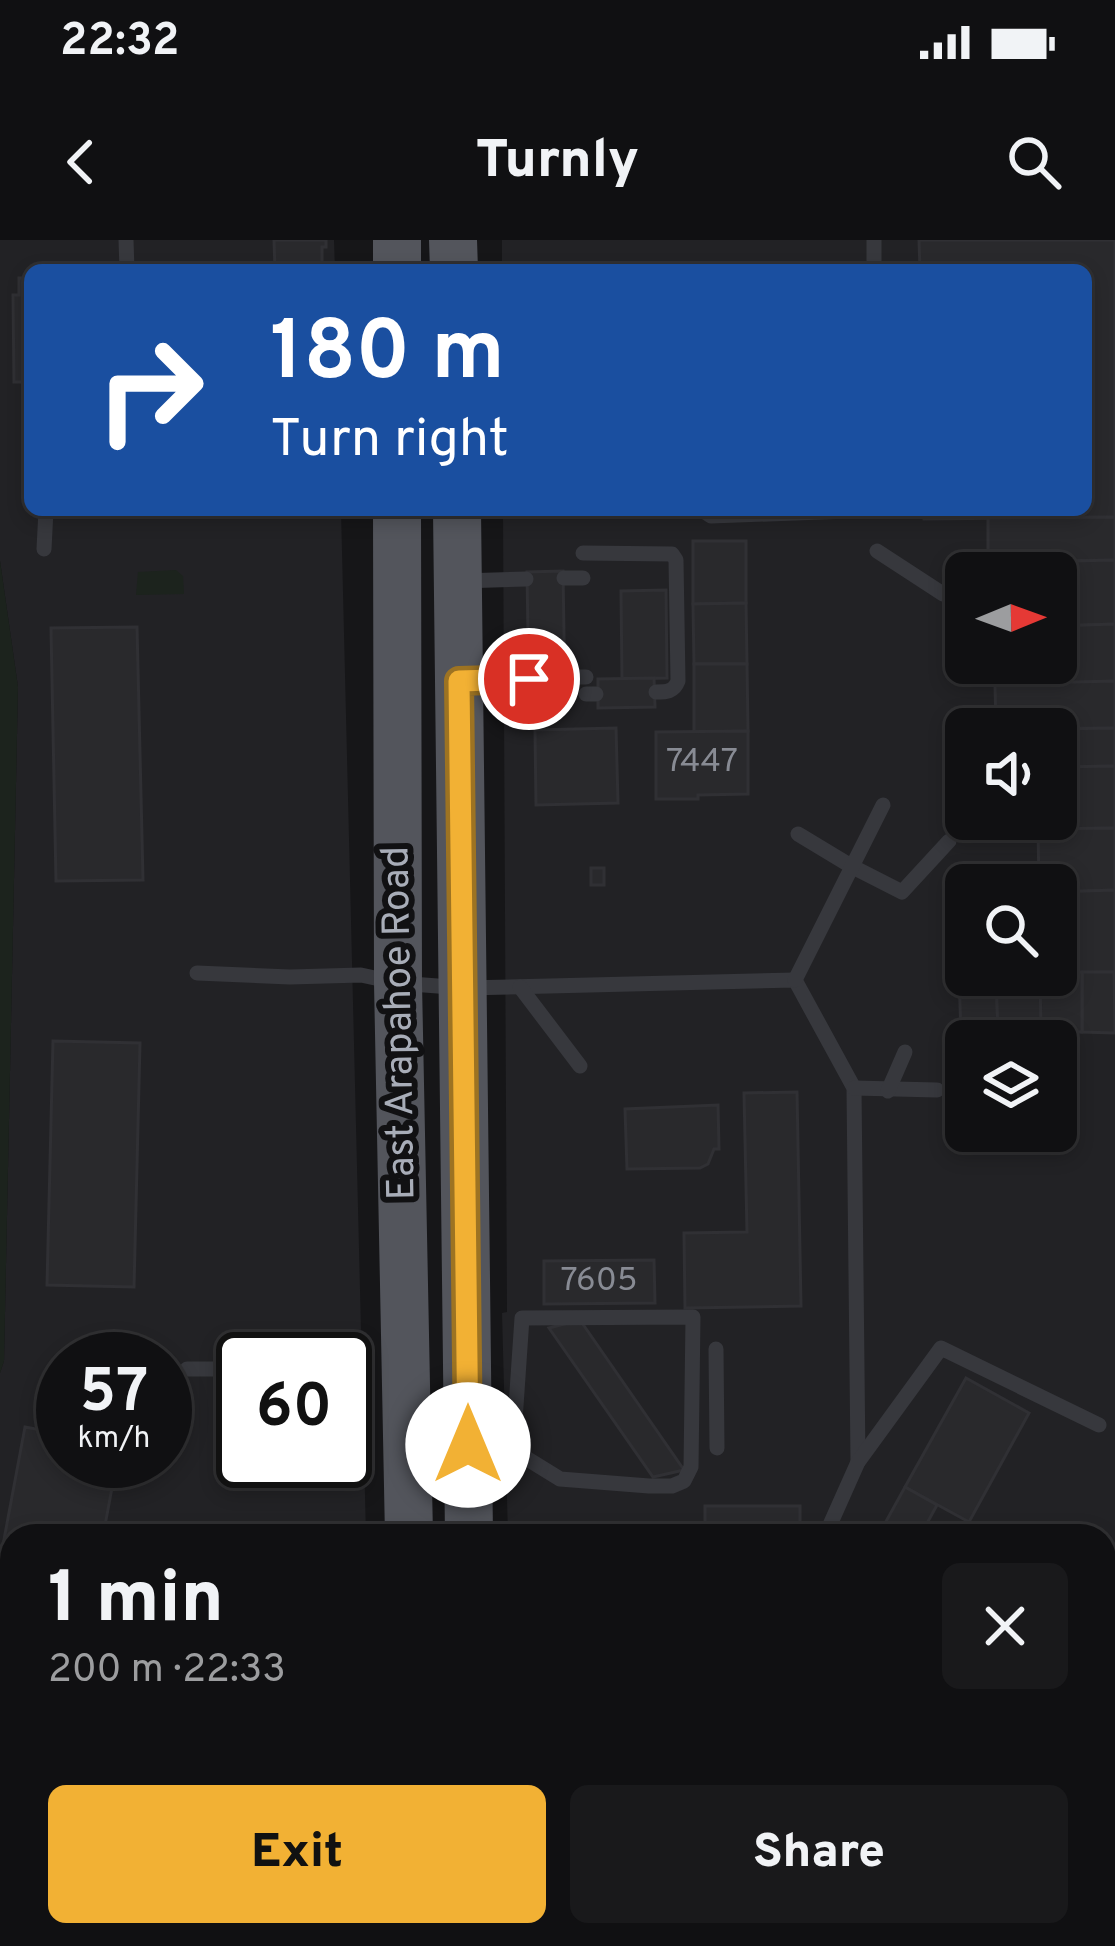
<!DOCTYPE html>
<html lang="en">
<head>
<meta charset="utf-8">
<style>
	:root { --surface:#101012; --page:#19191b; --text:#f1f3f6; --muted:#9c9d9f; --line:#303032; --accent:#f2b134 }
	body { margin:0; font-family:Overpass,sans-serif; background:var(--page); color:var(--text); height:100vh; display:flex; flex-direction:column; font-size:45px; white-space:nowrap }
	* { box-sizing:border-box; margin:0 }
	p { font-size:39px; color:var(--muted) }
	.icon { flex:none; width:66px; height:66px; fill:none; stroke:currentColor; stroke-width:2; stroke-linecap:round; stroke-linejoin:round }
	.map { position:relative; flex:1; overflow:hidden }
	.side { position:absolute; left:0px; top:1284px; width:1116px; height:423px; display:flex; flex-direction:column; background:var(--surface); border-radius:36px 36px 0 0; box-shadow:0 6px 18px #0003,0 0 0 3px var(--line) }
	.side>* { flex:none }
	.banner { position:absolute; left:24px; top:24px; width:1068px; height:252px; border-radius:18px; box-shadow:0 6px 18px #0003,0 0 0 3px var(--line); background:#1a4fa0; color:#fff; overflow:hidden }
	.needle { width:78px; rotate:89deg }
	.fabs { position:absolute; left:945px; top:312px; display:grid; gap:24px }
	.fabs a { display:grid; place-items:center; width:132px; height:132px; border-radius:18px; background:var(--surface); box-shadow:0 6px 18px #0003,0 0 0 3px var(--line); font-size:60px }
	.speed { position:absolute; left:36px; top:1092px; display:flex; gap:24px; font-size:60px; font-weight:700; text-align:center }
	.speed>* { display:grid; place-content:center; width:156px; height:156px; border-radius:50%; background:var(--surface); box-shadow:0 6px 18px #0003,0 0 0 3px var(--line); line-height:1 }
	.speed small { font-size:30px; font-weight:400 }
	.speed .limit { border:6px solid #111; border-radius:18px; background:#fff; color:#111 }
	.pin { position:absolute; display:grid; place-items:center; width:102px; height:102px; color:#fff; margin:-51px; border:6px solid #fff; border-radius:50%; box-shadow:0 3px 12px #0007 }
	.me { position:absolute; width:132px; margin:-66px; rotate:0deg; stroke-linejoin:round; filter:drop-shadow(0 0 9px #0008) }
	.turn { display:flex; align-items:center; gap:42px; height:252px; padding:0 48px; font-size:54px }
	.turn .icon { width:156px; height:156px; stroke-width:2.5 }
	.turn b { display:block; font-size:84px; line-height:102px }
	.round { display:grid; place-items:center; flex:none; width:126px; height:126px; border-radius:18px; background:var(--page) }
	.headline { display:flex; align-items:center; justify-content:space-between; height:204px; padding:0 48px }
	h1 { font-size:72px; font-weight:800; line-height:90px }
	.action { display:flex; gap:24px; margin-top:auto; padding:24px 48px }
	.action a { flex:1; height:138px; border-radius:18px; background:var(--accent); color:#111; font-size:48px; font-weight:800; line-height:138px; text-align:center }
	.action a+a { background:var(--page); color:var(--text) }
	.status { display:flex; justify-content:space-between; align-items:center; height:84px; padding:0 60px; background:var(--surface); direction:ltr }
	.status svg { height:33px; fill:currentColor }
	header { display:flex; justify-content:space-between; align-items:center; height:156px; padding:0 48px; background:var(--surface); font-size:54px; font-weight:800 }
	.map>svg:first-child { display:block }
	.built { fill:#222225; fill-rule:evenodd }
	.green { fill:#1c231d }
	.building { fill:#29292c; stroke:#303034; stroke-width:3 }
	.lines { fill:none; stroke-linecap:round; stroke-linejoin:round }
	.lane { stroke:#37383d; stroke-width:15 }
	.secondary { stroke:#45474d; stroke-width:42 }
	.primary { stroke:#53555c; stroke-width:48 }
	.route-casing { stroke:#9d7322; stroke-width:30 }
	.route { stroke:#f2b134; stroke-width:21 }
	.labels { text-anchor:middle; dominant-baseline:central; stroke-width:12; stroke-linejoin:round; paint-order:stroke }
	.number-label { font-size:33px; fill:#888b94 }
	.street-label { font-size:39px; fill:#a8adb8; stroke:#111113 }
</style>
</head>
<body>
<div class="status"><b>22:32</b><svg viewBox="0 0 49 12"><path d="M0 12V9h3v3zM5 12V6h3v6zM10 12V3h3v9zM15 12V0h3v12zM26 1h20v11H26zM47 4h2v5h-2z"/></svg></div>
<header><svg class="icon" aria-label="back" viewBox="0 0 24 24"><path d="M15 5l-7 7 7 7"/></svg>Turnly<svg class="icon" aria-label="search" viewBox="0 0 24 24"><circle cx="10" cy="10" r="6"/><path d="M15 15l6 6"/></svg></header>
<div class="map">
<svg width="1115" height="1706" viewBox="0 0 1115 1706">
	<rect width="100%" height="100%" fill="#161618"/>
	<g class="built">
		<path d="M0,0H334L335,30H30V270H341L366,1296H12V1695H376V1706H0V1133L4,1121L18,447L0,321ZM63,1119H165V1221H63ZM243,1119H345V1221H243Z"/>
		<path d="M502,0H1115V1312L1104,1320V1296H508L502,1073L507,1072L503,270H1086V30H502ZM966,333H1056V423H966ZM966,489H1056V579H966ZM966,645H1056V735H966ZM966,801H1056V891H966Z"/>
	</g>
	<g class="green">
		<polygon points="0,321 18,447 4,1121 0,1133"/>
		<polygon points="176,330 183,336 184,354 136,355 138,332"/>
	</g>
	<g class="building">
		<polygon points="274,0 326,0 326,7 322,7 322,30 275,30"/>
		<polygon points="919,0 1115,0 1115,277 924,279 923,270 1086,270 1086,30 920,30"/>
		<polygon points="19,38 30,38 30,142 14,142 13,55 19,55"/>
		<polygon points="1115,277 1115,320 988,322 988,278"/>
		<polygon points="693,301 746,301 746,363 693,364"/>
		<polygon points="1115,320 1115,384 1056,386 1056,333 1034,333 1034,322"/>
		<polygon points="563,331 565,459 529,460 527,332"/>
		<polygon points="666,350 667,438 622,439 621,351"/>
		<polygon points="746,363 747,424 694,424 693,364"/>
		<polygon points="1115,384 1115,441 1037,444 1037,423 1056,423 1056,386"/>
		<polygon points="137,387 143,640 56,641 51,388"/>
		<polygon points="694,424 747,424 748,491 694,492"/>
		<polygon points="654,438 655,467 598,468 598,439"/>
		<polygon points="1115,441 1115,488 996,489 995,444"/>
		<polygon points="616,488 618,563 536,565 535,490"/>
		<polygon points="1115,488 1115,526 1056,527 1056,489"/>
		<polygon points="748,491 748,554 698,555 698,559 656,559 656,492"/>
		<polygon points="1115,526 1115,588 1038,589 1038,579 1056,579 1056,527"/>
		<polygon points="1115,588 1115,650 1056,652 1056,645 1039,645 1038,589"/>
		<rect x="591" y="628" width="13" height="17"/>
		<polygon points="1115,650 1115,732 1056,733 1056,652"/>
		<polygon points="958,652 966,652 966,735 983,735 959,736"/>
		<polygon points="1082,732 1114,732 1115,793 1082,792"/>
		<polygon points="1082,732 1082,792 1041,792 1040,735"/>
		<polygon points="996,735 998,793 961,793 959,736"/>
		<polygon points="996,735 1040,735 1041,792 998,793"/>
		<polygon points="53,801 140,803 134,1047 47,1045"/>
		<polygon points="797,852 801,1066 685,1068 684,993 747,992 744,853"/>
		<polygon points="718,865 719,909 714,909 708,924 700,928 627,929 625,869"/>
		<polygon points="654,1020 655,1063 544,1064 544,1021"/>
		<polygon points="580,1080 684,1230 653,1237 549,1088"/>
		<polygon points="966,1138 1029,1173 969,1282 905,1247"/>
		<polygon points="25,1187 63,1194 63,1221 117,1221 103,1296 12,1296 12,1437 0,1435 0,1321"/>
		<polygon points="905,1247 937,1265 920,1296 878,1296"/>
		<rect x="705" y="1266" width="95" height="30"/>
		<rect x="0" y="1554" width="12" height="88"/>
		<polygon points="1115,1587 1115,1630 1104,1630 1104,1588"/>
		<rect x="574" y="1695" width="158" height="11"/>
	</g>
	<g class="lines">
		<g class="lane">
			<polyline points="126,0 127,30"/>
			<polyline points="874,0 874,30"/>
			<polyline points="702,270 711,276 876,270"/>
			<polyline points="44,309 46,270"/>
			<polyline points="877,311 943,354"/>
			<path d="M583,313L672,314L676,320L678,441C674,452 666,452 656,452"/>
			<polyline points="564,338 583,338"/>
			<polyline points="461,341 526,339"/>
			<polyline points="566,437 586,437"/>
			<polyline points="462,441 529,439"/>
			<polyline points="586,454 596,454"/>
			<polyline points="798,594 851,626 902,652 949,601"/>
			<polyline points="197,733 290,737 361,735 398,743 464,748 795,740 854,848 858,1222"/>
			<polyline points="795,740 883,565"/>
			<polyline points="520,747 580,826"/>
			<polyline points="854,848 937,850"/>
			<polyline points="888,851 905,812"/>
			<polyline points="716,1109 717,1208"/>
			<polyline points="187,1129 243,1129"/>
			<polyline points="476,1206 513,1210 560,1239 649,1246 672,1246 684,1241 691,1227 693,1077 522,1078 513,1210"/>
			<polyline points="825,1296 858,1222 941,1108 1099,1185"/>
			<polyline points="1104,1680 1115,1679"/>
			<polyline points="981,1695 988,1697 994,1706"/>
		</g>
		<g class="secondary">
			<polyline points="1104,1392 1115,1382"/>
			<polyline points="908,1706 912,1695"/>
			<polyline points="952,1706 956,1695"/>
		</g>
		<g class="primary">
			<polyline points="397,0 397,30"/>
			<polyline points="453,0 454,30"/>
			<polyline points="397,270 398,743 409,1296"/>
			<polyline points="457,270 469,1296"/>
			<polyline points="448,1695 448,1706"/>
		</g>
	</g>
	<g class="lines">
		<defs>
			<polyline id="route" points="468,1205 459,441 529,439"/>
		</defs>
		<use href="#route" class="route-casing"/>
		<use href="#route" class="route"/>
	</g>
	<g class="labels">
		<g class="number-label">
			<text x="702" y="523">7447</text>
			<text x="599" y="1042">7605</text>
		</g>
		<g class="street-label">
			<text transform="translate(401 783) rotate(-91)">East Arapahoe Road</text>
		</g>
	</g>
</svg>
<div class="fabs">
<a><svg class="needle" viewBox="-14 -14 28 28"><path d="M0-13l5 13h-10z" fill="#e53935"/><path d="M0 13l5-13h-10z" fill="#9c9d9f"/></svg></a>
<a><svg class="icon" aria-label="sound" viewBox="0 0 24 24"><path d="M4 9h4l5-4v14l-5-4H4zM17 9q2 3 0 6"/></svg></a>
<a><svg class="icon" aria-label="search" viewBox="0 0 24 24"><circle cx="10" cy="10" r="6"/><path d="M15 15l6 6"/></svg></a>
<a><svg class="icon" aria-label="layers" viewBox="0 0 24 24"><path d="M12 4l9 5-9 5-9-5zM3 14l9 5 9-5"/></svg></a>
</div>
<div class="speed"><div>57<small>km/h</small></div><div class="limit">60</div></div>
<div class="pin" style="left:529px;top:439px;background:#d93025"><svg class="icon" aria-label="arrive" viewBox="0 0 24 24"><path d="M6 21V4h12l-3 4 3 4H6"/></svg></div>
<svg class="me" style="left:468px;top:1205px" viewBox="-20 -20 40 40"><circle r="19" fill="#fff"/><path d="M0-13L10 11 0 6-10 11z" fill="#f2b134"/></svg>
<div class="banner">
<div class="turn"><svg class="icon" aria-label="right" viewBox="0 0 24 24"><path d="M7 20v-9h11M14 6l5 5-5 5"/></svg><div><b>180 m</b>Turn right</div></div>
</div>
<section class="side">
<div class="headline"><div><h1>1 min</h1><p>200 m · 22:33</p></div><a class="round"><svg class="icon" aria-label="close" viewBox="0 0 24 24"><path d="M6 6l12 12M18 6L6 18"/></svg></a></div>
<div class="action"><a>Exit</a><a>Share</a></div>
</section>
</div>
</body>
</html>
